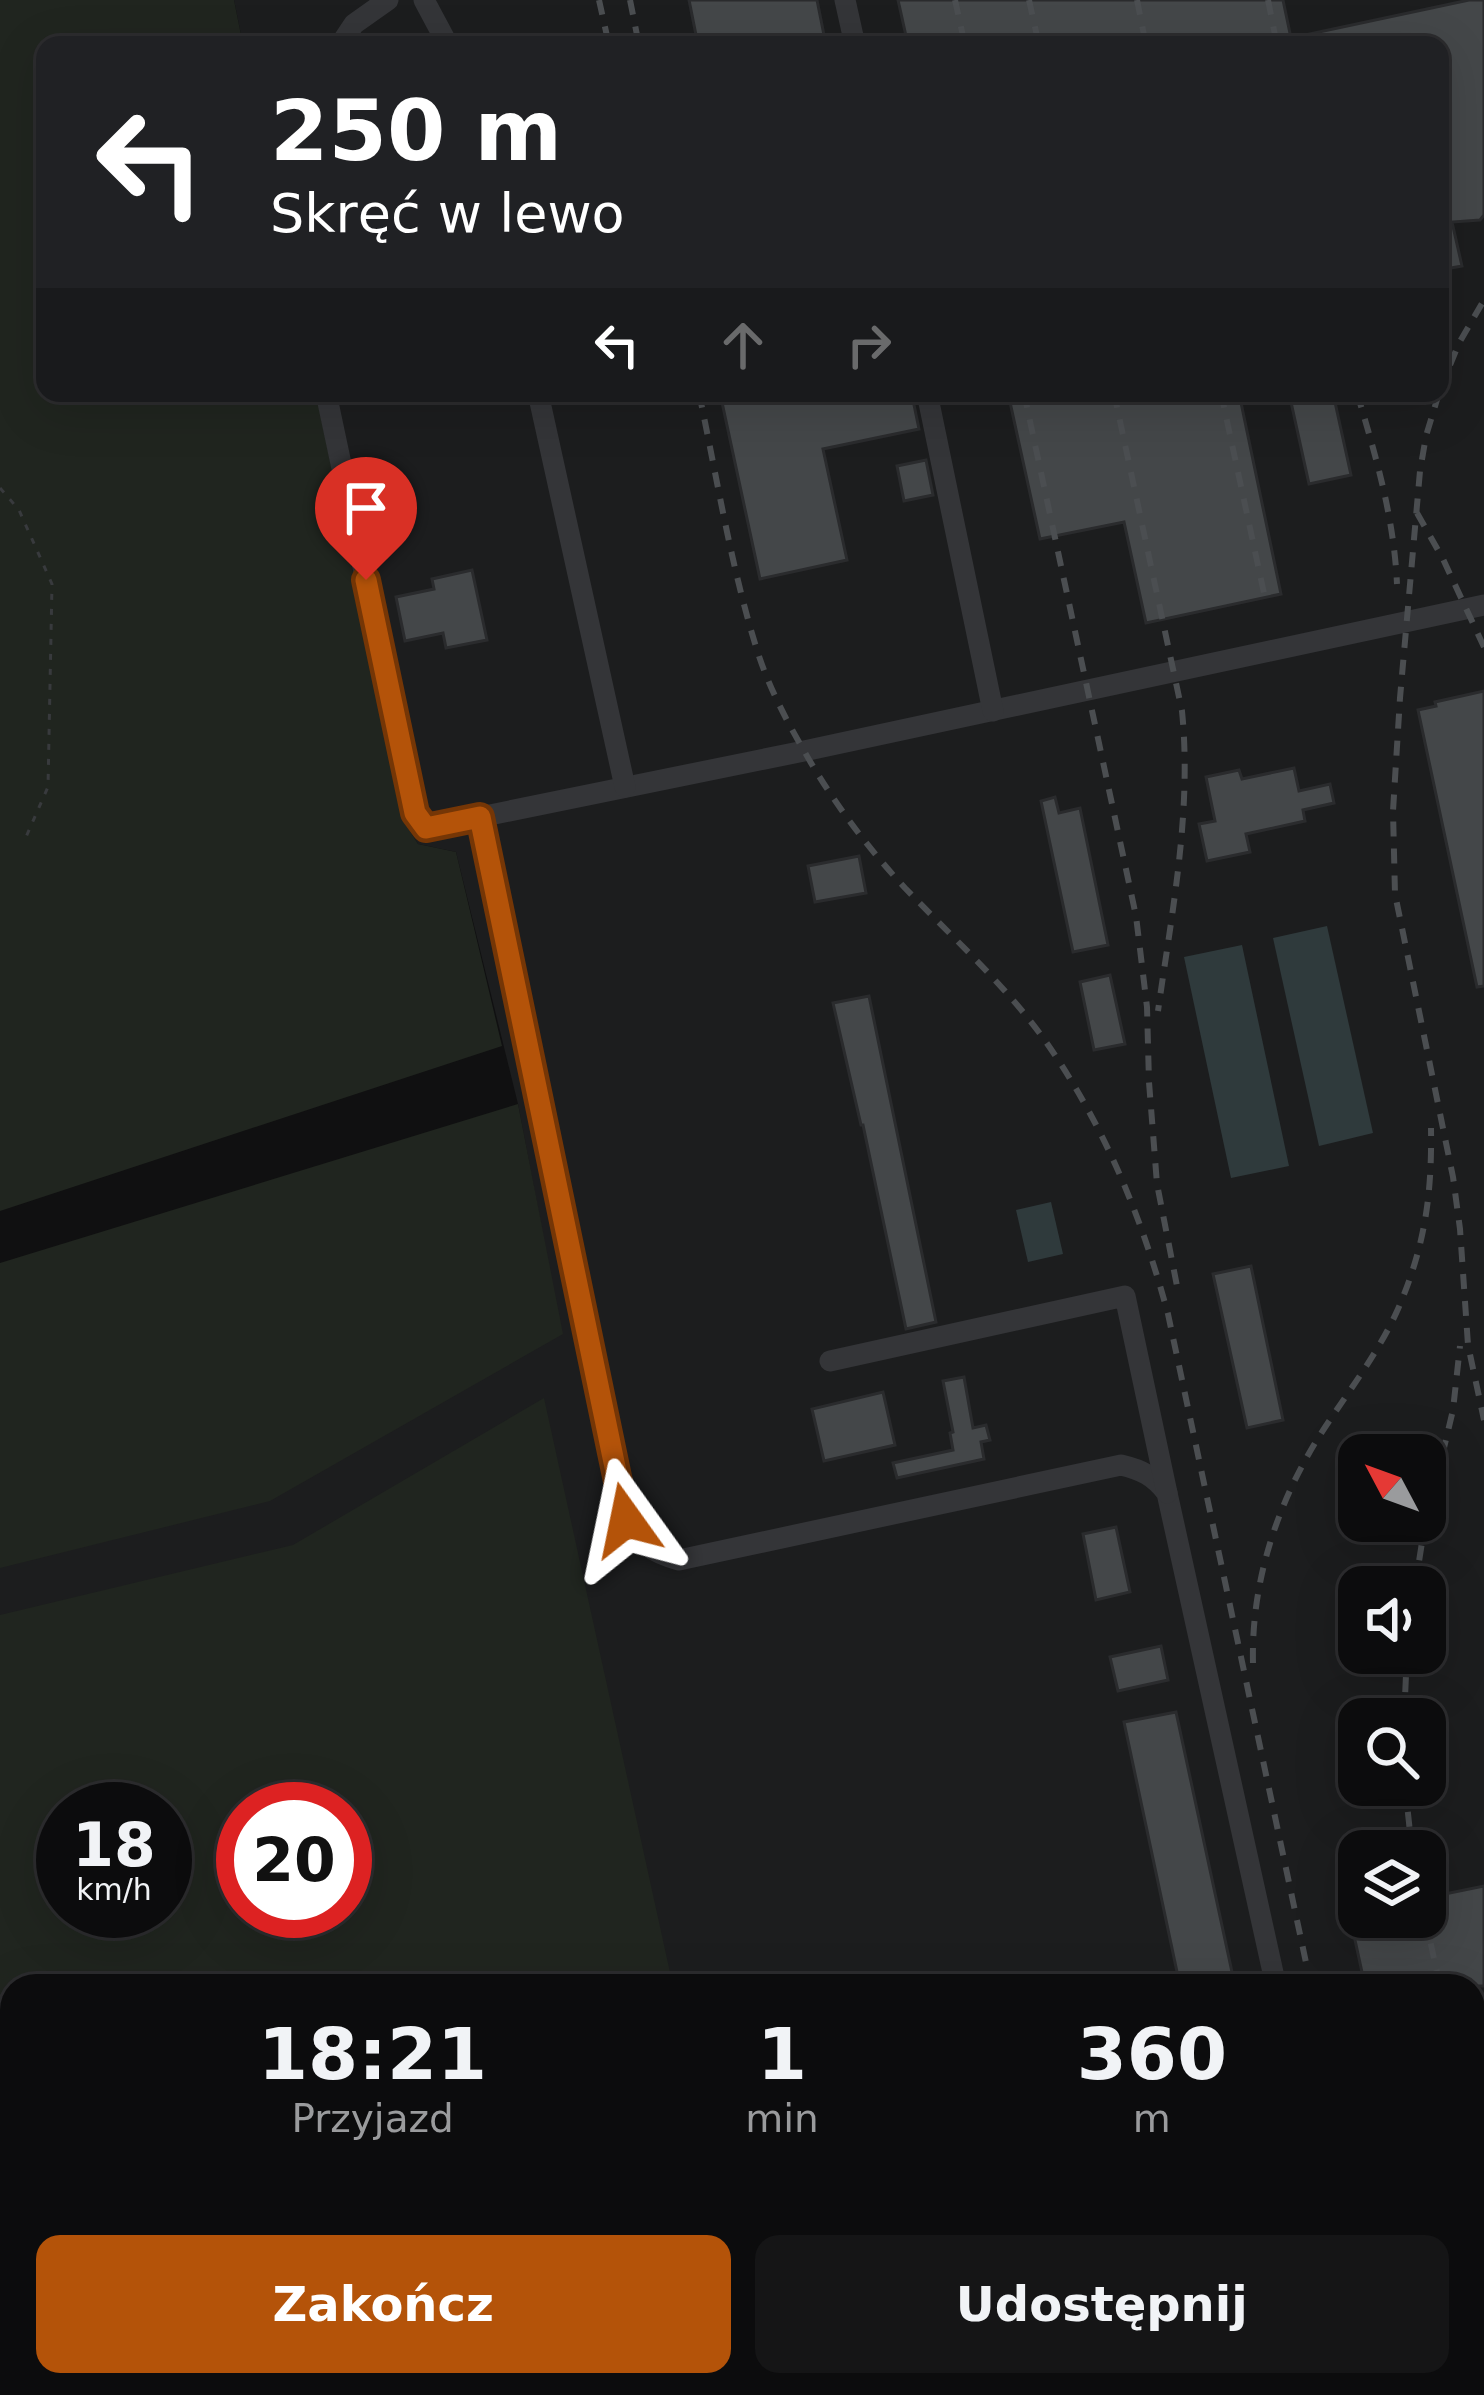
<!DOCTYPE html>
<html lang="pl">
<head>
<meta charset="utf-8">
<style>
	:root { --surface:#0c0c0d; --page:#151516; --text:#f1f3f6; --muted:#9a9b9d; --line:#2c2c2e; --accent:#b45309 }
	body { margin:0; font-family:"DejaVu Sans",sans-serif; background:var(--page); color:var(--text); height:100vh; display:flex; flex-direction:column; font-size:45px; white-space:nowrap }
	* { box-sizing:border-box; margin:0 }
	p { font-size:39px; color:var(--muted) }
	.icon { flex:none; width:66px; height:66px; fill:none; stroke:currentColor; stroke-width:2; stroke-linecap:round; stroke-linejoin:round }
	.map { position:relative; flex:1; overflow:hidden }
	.panel { position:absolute; left:0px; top:1974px; width:1485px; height:423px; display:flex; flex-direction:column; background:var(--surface); border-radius:36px 36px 0 0; box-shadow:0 12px 48px #0002,0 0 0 3px var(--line) }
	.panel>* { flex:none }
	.banner { position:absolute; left:36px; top:36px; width:1413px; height:366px; border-radius:24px; box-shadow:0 12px 48px #0002,0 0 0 3px var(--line); background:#202124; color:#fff; overflow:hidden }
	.needle { width:78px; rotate:311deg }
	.tools { position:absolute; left:1338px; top:1434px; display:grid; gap:24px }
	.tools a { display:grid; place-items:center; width:108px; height:108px; border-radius:24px; background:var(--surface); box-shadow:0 12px 48px #0002,0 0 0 3px var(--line); font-size:60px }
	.speed { position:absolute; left:36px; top:1782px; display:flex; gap:24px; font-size:60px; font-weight:700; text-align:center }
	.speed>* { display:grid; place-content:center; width:156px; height:156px; border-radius:50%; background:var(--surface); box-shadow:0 12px 48px #0002,0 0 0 3px var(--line); line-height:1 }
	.speed small { font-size:30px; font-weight:400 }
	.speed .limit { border:18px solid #d22; background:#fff; color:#111 }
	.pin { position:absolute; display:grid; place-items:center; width:102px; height:102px; color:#fff; margin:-123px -51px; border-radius:50% 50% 50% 0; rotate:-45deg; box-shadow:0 0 12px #0007 }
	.pin .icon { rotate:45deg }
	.me { position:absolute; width:132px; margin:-66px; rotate:348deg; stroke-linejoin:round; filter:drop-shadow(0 0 9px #0008) }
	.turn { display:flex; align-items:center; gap:42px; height:252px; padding:0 36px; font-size:54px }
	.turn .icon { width:156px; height:156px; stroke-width:2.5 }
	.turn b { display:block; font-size:84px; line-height:102px }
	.lanes { display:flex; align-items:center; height:114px; padding:0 36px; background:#0003; justify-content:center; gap:60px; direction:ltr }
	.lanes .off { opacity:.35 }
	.eta { display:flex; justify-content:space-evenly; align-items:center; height:204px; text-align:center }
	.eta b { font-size:72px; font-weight:700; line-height:84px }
	.primary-button { display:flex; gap:24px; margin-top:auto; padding:24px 36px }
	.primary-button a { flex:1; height:138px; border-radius:24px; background:var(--accent); color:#fff; font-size:48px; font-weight:700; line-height:138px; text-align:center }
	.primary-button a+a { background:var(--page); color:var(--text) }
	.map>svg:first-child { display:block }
	.built { fill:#1c1d1e; fill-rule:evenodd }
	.green { fill:#20251f; fill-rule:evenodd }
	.water { fill:#2f3a3c }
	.building { fill:#444749; stroke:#2a2b2d; stroke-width:3 }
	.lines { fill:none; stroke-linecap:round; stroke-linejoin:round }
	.path { stroke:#383a3d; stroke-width:3; stroke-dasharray:6 9; stroke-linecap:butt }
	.minor { stroke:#343538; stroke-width:21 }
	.rail { stroke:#4b4e51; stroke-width:6; stroke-dasharray:15 12; stroke-linecap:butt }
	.route-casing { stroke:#753606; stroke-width:30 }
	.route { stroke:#b45309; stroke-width:21 }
</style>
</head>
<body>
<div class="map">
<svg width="1484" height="2395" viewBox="0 0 1484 2395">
	<rect width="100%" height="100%" fill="#101011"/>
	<g class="built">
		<path d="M234,0H1484V2395H104L101,2385H1473V1986H12V2126L0,2108V1422L556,1303L518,1104L456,852L418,844L405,823L316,393H1440V45H243ZM1359,1455H1425V1521H1359ZM1359,1587H1425V1653H1359ZM1359,1719H1425V1785H1359ZM63,1809H165V1911H63ZM243,1809H345V1911H243ZM1359,1851H1425V1917H1359Z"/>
		<polygon points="12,2252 12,2385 74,2385 77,2395 0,2395 0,2254"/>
	</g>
	<g class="green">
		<polygon points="0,0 234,0 243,45 45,45 45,393 316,393 405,823 418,844 456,852 502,1046 0,1211"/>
		<polygon points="518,1104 563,1334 270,1501 0,1568 0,1263"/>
		<path d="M544,1398L673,1986H12V2054L0,2041V1615L293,1545ZM165,1809V1911H63V1809ZM345,1809V1911H243V1809Z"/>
		<polygon points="0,2108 12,2126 12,2252 0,2254"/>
		<polygon points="350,2385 880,2385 882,2395 360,2395"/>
		<polygon points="1009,2385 1187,2385 1189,2395 1011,2395"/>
	</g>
	<g class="water">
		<polygon points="1327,926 1373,1133 1319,1146 1273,938"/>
		<polygon points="1242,945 1289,1166 1231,1178 1184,957"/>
		<polygon points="1051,1202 1063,1254 1028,1262 1016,1210"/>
	</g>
	<g class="building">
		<polygon points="689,0 817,0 826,45 698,45"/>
		<polygon points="898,0 1283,0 1291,38 1469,0 1484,0 1484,215 1480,220 1452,222 1462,266 1440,270 1440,45 908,45"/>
		<polygon points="720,393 887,393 889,400 912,395 919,429 823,449 847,560 760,579"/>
		<polygon points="1008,393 1239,393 1281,594 1146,623 1124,522 1040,539"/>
		<polygon points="1289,393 1333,393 1351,475 1309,484"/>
		<polygon points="926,460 933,495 904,501 897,466"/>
		<polygon points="472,570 487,640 446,648 443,633 405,641 396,597 434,589 432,579"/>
		<polygon points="1484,691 1484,986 1477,987 1418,710 1436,706 1435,702"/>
		<polygon points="1294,768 1299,791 1330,784 1334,803 1303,810 1305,821 1246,834 1250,852 1207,861 1199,824 1215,821 1206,777 1239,770 1242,779"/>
		<polygon points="1055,797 1059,813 1080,808 1108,945 1073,952 1041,801"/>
		<polygon points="859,856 866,893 815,902 808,866"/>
		<polygon points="1110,975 1125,1044 1094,1050 1080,982"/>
		<polygon points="869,996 936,1322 906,1329 863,1125 861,1125 833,1003"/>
		<polygon points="1251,1266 1283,1420 1247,1428 1213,1274"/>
		<polygon points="964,1377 973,1428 986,1425 990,1440 981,1442 984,1459 897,1478 893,1463 953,1450 950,1433 953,1432 943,1381"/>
		<polygon points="883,1392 895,1445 824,1461 812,1409"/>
		<polygon points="1116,1527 1130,1592 1096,1600 1083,1534"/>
		<polygon points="1161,1646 1168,1680 1118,1691 1110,1657"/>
		<polygon points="1176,1712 1235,1986 1180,1986 1124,1722"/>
		<polygon points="1484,1886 1484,1986 1365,1986 1350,1917 1425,1917 1425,1898"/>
	</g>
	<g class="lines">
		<polyline class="path" points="0,488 19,510 52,584 48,787 26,837"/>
		<g class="minor">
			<polyline points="424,0 448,45"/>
			<polyline points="845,0 855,45"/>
			<polyline points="340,45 354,24 388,0"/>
			<polyline points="326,393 415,813 426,828 804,751 1484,605"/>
			<polyline points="538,393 625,787"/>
			<polyline points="927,393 993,711"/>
			<path d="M480,817L626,1521C640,1544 653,1553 679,1560L1121,1465C1142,1470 1154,1476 1167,1493L1276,1986"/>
			<polyline points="830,1361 1125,1296 1167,1493"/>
			<polyline points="899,2385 901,2395"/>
			<polyline points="964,2385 966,2395"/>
			<polyline points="1355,2395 1357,2385"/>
		</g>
		<g class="rail">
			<polyline points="599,0 609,45"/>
			<polyline points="630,0 639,45"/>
			<polyline points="955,0 965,45"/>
			<polyline points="1029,0 1039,45"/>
			<polyline points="1137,0 1146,45"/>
			<polyline points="1268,0 1277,45"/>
			<polyline points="1440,390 1459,343 1484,300"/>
			<path d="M699,393C717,478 731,567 757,650C768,685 785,718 803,749C831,799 866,846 905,888C951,936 1001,981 1041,1035C1102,1120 1141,1214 1168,1314L1311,1986"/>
			<polyline points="1024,393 1136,916 1147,1007 1149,1082 1157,1184 1177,1286"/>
			<path d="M1114,393L1182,711C1192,812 1172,911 1158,1011"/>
			<polyline points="1221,393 1265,598"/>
			<path d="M1357,393C1376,456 1394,518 1397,584"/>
			<polyline points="1439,393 1426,436 1420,471 1400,698 1393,811 1395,894 1453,1177 1460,1229 1468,1345 1484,1420"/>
			<polyline points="1417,513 1443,559 1484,647"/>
			<polyline points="1415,1587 1423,1536 1453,1410 1460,1346"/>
			<path d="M1253,1663C1251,1583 1277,1503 1320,1435C1347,1393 1378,1354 1398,1309C1425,1246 1432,1195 1431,1128"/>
			<polyline points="1404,1719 1407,1653"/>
			<polyline points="1405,1785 1412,1851"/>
			<polyline points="1425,1917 1440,1986"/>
			<polyline points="0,2079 12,2097"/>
			<polyline points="1473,2143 1484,2195"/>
			<polyline points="204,2385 211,2395"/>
			<polyline points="247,2385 258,2395"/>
			<polyline points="315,2385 325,2395"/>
			<polyline points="1406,2385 1408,2395"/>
		</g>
	</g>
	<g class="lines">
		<defs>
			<polyline id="route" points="366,580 415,813 426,828 480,817 626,1520"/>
		</defs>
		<use href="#route" class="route-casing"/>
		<use href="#route" class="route"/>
	</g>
</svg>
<div class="tools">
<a><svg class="needle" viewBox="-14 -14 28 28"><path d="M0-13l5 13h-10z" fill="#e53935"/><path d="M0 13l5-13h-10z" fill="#9a9b9d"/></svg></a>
<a><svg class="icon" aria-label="sound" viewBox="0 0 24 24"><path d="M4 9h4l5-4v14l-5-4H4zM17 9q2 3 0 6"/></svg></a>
<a><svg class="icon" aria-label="search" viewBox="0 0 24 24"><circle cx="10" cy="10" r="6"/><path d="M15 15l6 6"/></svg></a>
<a><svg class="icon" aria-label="layers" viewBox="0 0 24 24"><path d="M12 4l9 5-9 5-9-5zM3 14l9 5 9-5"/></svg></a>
</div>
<div class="speed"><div>18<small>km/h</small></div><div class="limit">20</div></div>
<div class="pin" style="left:366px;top:580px;background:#d93025"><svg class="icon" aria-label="arrive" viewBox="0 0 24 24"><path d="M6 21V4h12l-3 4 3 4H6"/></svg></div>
<svg class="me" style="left:626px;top:1520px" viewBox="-20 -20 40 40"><path d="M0-17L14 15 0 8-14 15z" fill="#b45309" stroke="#fff" stroke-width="4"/></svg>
<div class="banner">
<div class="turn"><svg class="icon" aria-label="left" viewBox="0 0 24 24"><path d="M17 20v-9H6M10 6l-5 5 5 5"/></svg><div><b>250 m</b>Skręć w lewo</div></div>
<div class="lanes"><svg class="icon" aria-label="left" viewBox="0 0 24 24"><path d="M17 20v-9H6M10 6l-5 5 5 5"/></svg><svg class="icon off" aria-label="ahead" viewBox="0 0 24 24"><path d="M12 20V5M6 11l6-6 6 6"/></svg><svg class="icon off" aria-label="right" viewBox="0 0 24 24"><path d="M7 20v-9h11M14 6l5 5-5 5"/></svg></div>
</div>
<section class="panel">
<div class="eta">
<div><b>18:21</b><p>Przyjazd</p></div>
<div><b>1</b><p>min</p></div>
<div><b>360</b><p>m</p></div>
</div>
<div class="primary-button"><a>Zakończ</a><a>Udostępnij</a></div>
</section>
</div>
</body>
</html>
